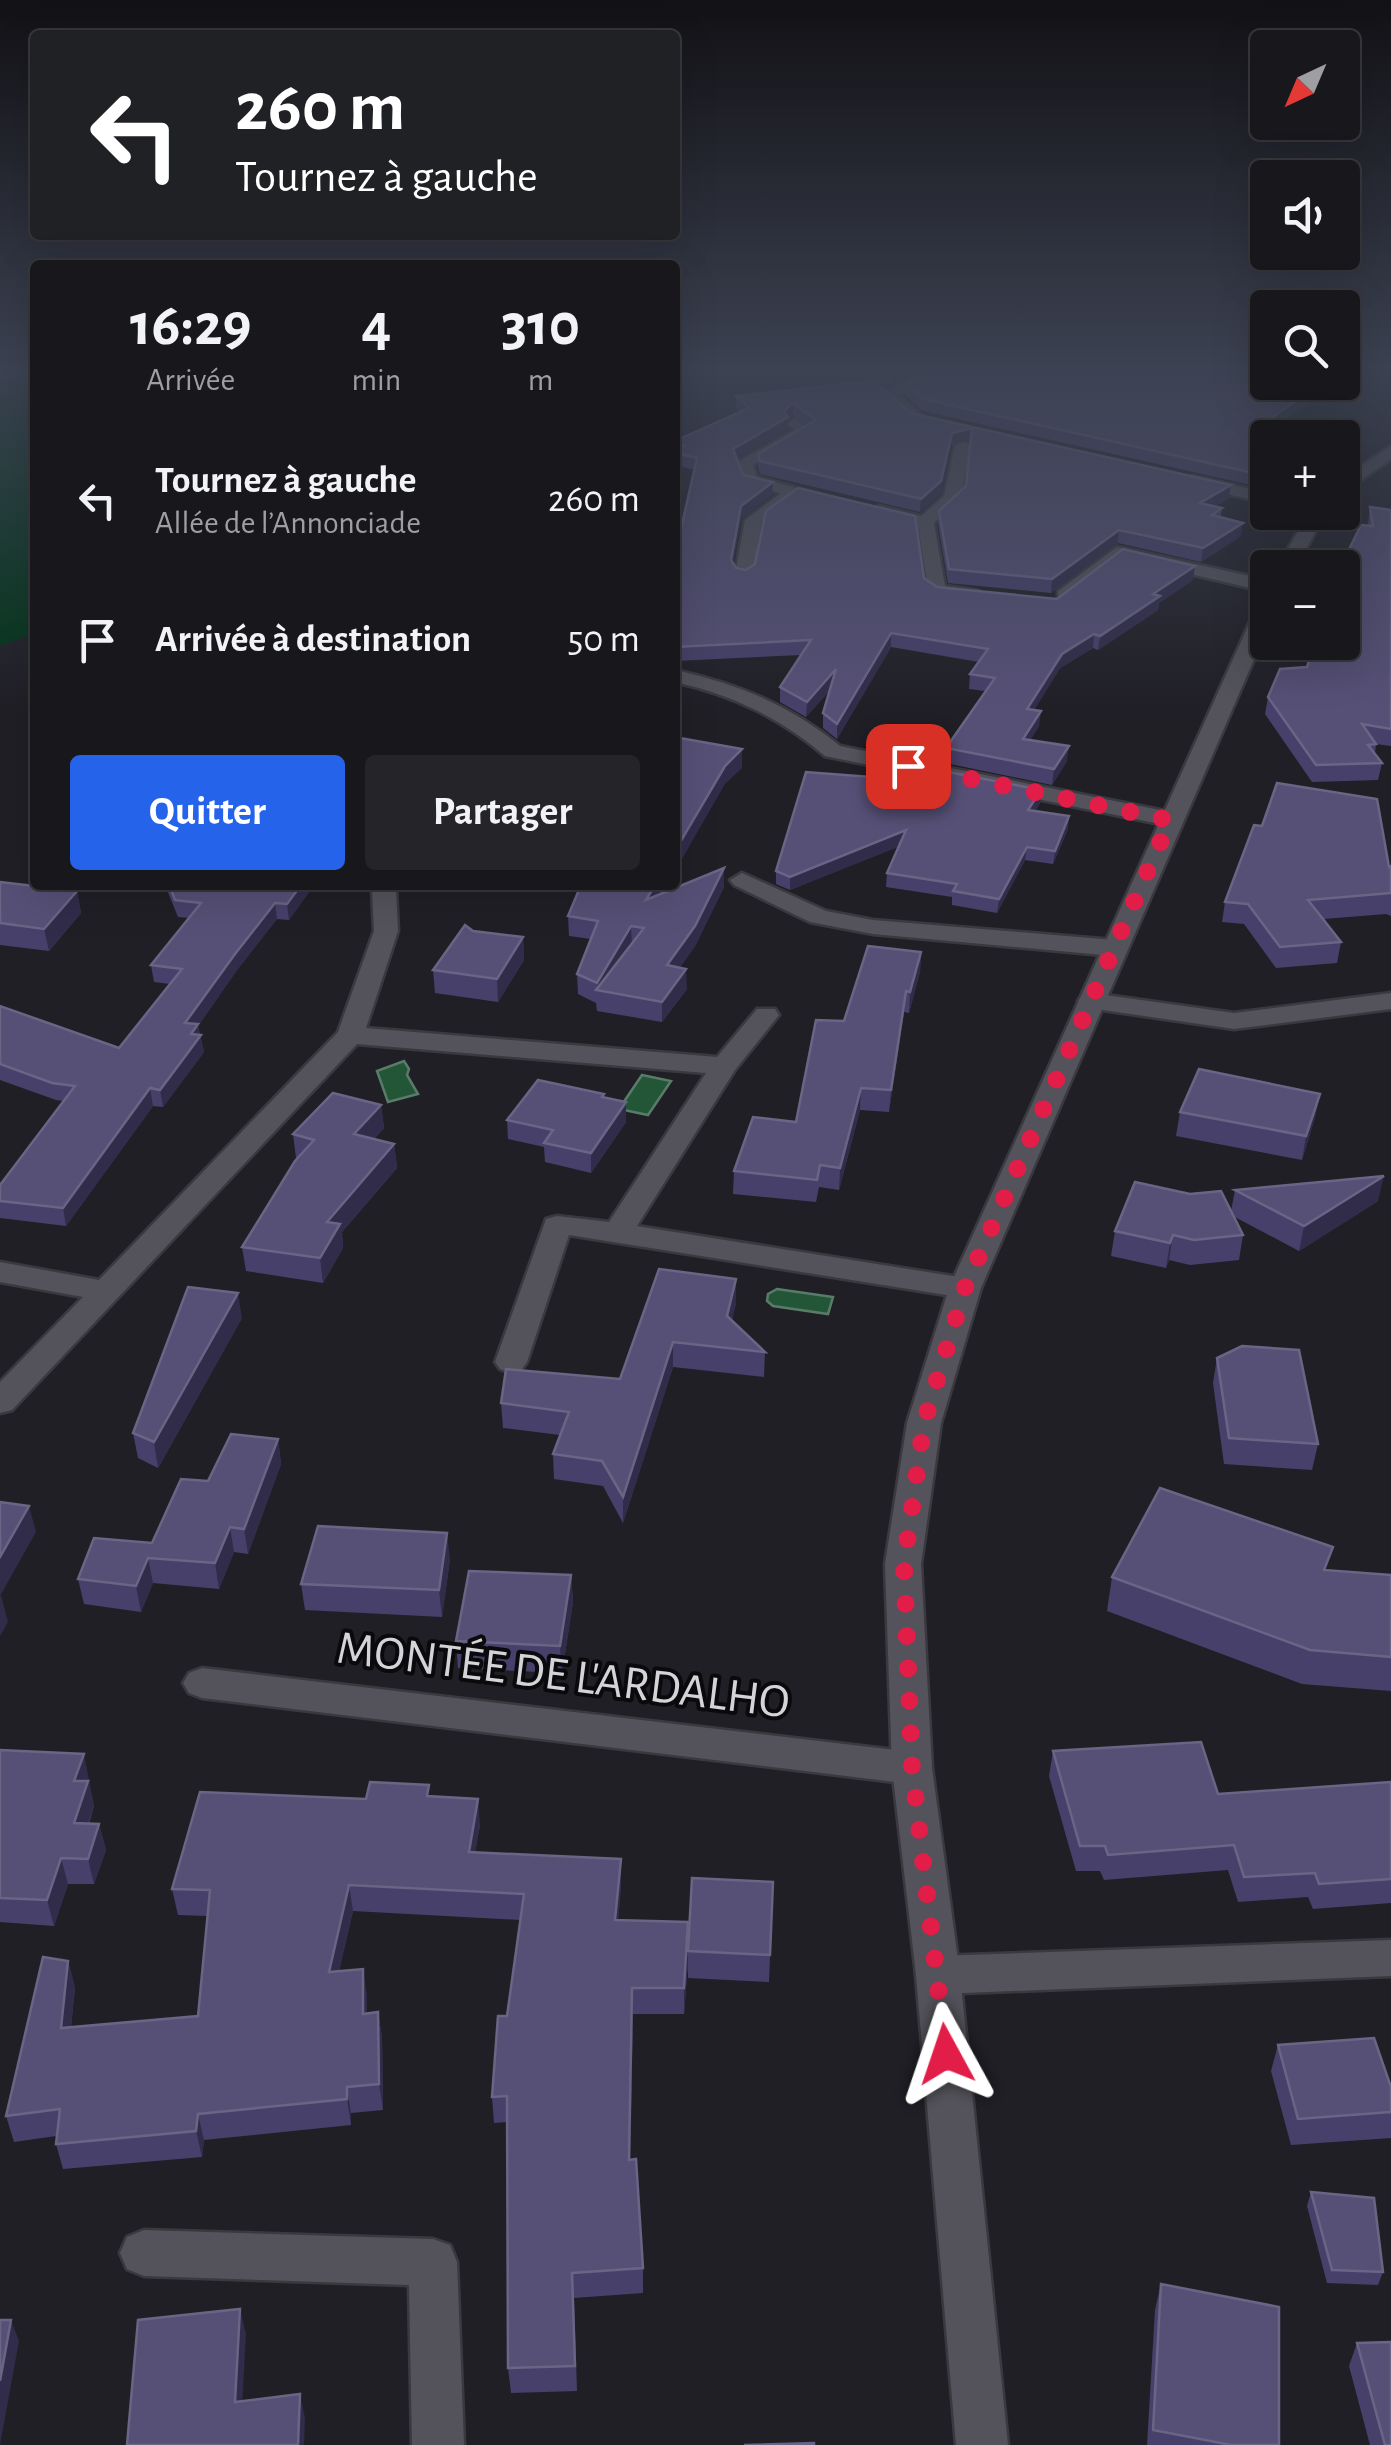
<!DOCTYPE html>
<html lang="fr">
<head>
<meta charset="utf-8">
<style>
	:root { --surface:#18171c; --page:#252429; --text:#f1f3f6; --muted:#9f9fa3; --line:#36363b; --accent:#2563eb }
	body { margin:0; font-family:"Alegreya Sans",sans-serif; background:var(--page); color:var(--text); height:100vh; display:flex; flex-direction:column; font-size:38px; white-space:nowrap }
	* { box-sizing:border-box; margin:0 }
	p { font-size:32px; color:var(--muted) }
	.icon { flex:none; width:55px; height:55px; fill:none; stroke:currentColor; stroke-width:2; stroke-linecap:round; stroke-linejoin:round }
	.map { position:relative; flex:1; overflow:hidden }
	.sheet { position:absolute; left:30px; top:260px; width:650px; height:630px; display:flex; flex-direction:column; background:var(--surface); border-radius:10px; box-shadow:0 10px 40px #0002,0 0 0 2px var(--line) }
	.sheet>* { flex:none }
	.banner { position:absolute; left:30px; top:30px; width:650px; height:210px; border-radius:10px; box-shadow:0 10px 40px #0002,0 0 0 2px var(--line); background:#202124; color:#fff; overflow:hidden }
	.needle { width:65px; rotate:224deg }
	.buttons { position:absolute; left:1250px; top:30px; display:grid; gap:20px }
	.buttons a { display:grid; place-items:center; width:110px; height:110px; border-radius:10px; background:var(--surface); box-shadow:0 10px 40px #0002,0 0 0 2px var(--line); font-size:50px }
	.pin { position:absolute; display:grid; place-items:center; width:85px; height:85px; color:#fff; margin:-42px; border-radius:20px; box-shadow:0 5px 15px #0006 }
	.me { position:absolute; width:110px; margin:-55px; rotate:355deg; stroke-linejoin:round; filter:drop-shadow(0 0 8px #0008) }
	.turn { display:flex; align-items:center; gap:35px; height:210px; padding:0 40px; font-size:45px }
	.turn .icon { width:130px; height:130px; stroke-width:2.5 }
	.turn b { display:block; font-size:70px; line-height:85px }
	.eta { display:flex; justify-content:space-evenly; align-items:center; height:170px; text-align:center }
	.eta b { font-size:60px; font-weight:700; line-height:70px }
	.button { display:flex; gap:20px; margin-top:auto; padding:20px 40px }
	.button a { flex:1; height:115px; border-radius:10px; background:var(--accent); color:#fff; font-size:40px; font-weight:700; line-height:115px; text-align:center }
	.button a+a { background:var(--page); color:var(--text) }
	ul { padding:0; list-style:none }
	li { display:flex; align-items:center; gap:30px; height:140px; padding:0 40px }
	li div { flex:1 }
	li b { display:block; font-size:38px }
	li em { font-style:normal }
	.map>svg:first-child { display:block }
	.green { fill:#003518 }
	.water { fill:#235636; stroke:#587c67; stroke-width:2.5 }
	.lines { fill:none; stroke-linecap:round; stroke-linejoin:round }
	.minor-casing { stroke:#3a393f; stroke-width:5 }
	.tertiary-casing { stroke:#3a393f; stroke-width:5 }
	.minor { fill:#54535b; fill-rule:evenodd }
	.tertiary { fill:#54535b; fill-rule:evenodd }
	.wall { fill:#47406a }
	.shaded-wall { fill:#312c4a }
	.building { fill:#565076; stroke:#6a6485; stroke-width:2.5 }
	.route { stroke:#e11d48; stroke-width:18; stroke-dasharray:0 32.4 }
	.labels { text-anchor:middle; dominant-baseline:central; stroke-width:8; stroke-linejoin:round; paint-order:stroke }
	.near-street-label { font-size:48px; fill:#d4d3d8; stroke:#0a090c }
</style>
</head>
<body>
<div class="map">
<svg width="1391" height="2445" viewBox="0 0 1391 2445">
	<rect width="100%" height="100%" fill="#201f26"/>
	<polygon class="green" points="0,369 35,369 35,633 0,646"/>
	<g class="water">
		<polygon points="404,1061 409,1069 407,1075 418,1094 388,1102 377,1071"/>
		<polygon points="642,1075 671,1081 648,1115 619,1109"/>
		<polygon points="777,1289 833,1297 828,1314 773,1306 767,1301 768,1294"/>
	</g>
	<g class="lines">
		<defs>
			<g id="minor">
				<polygon points="929,369 948,369 899,395 926,419 912,422 881,394"/>
				<polygon points="795,418 812,431 753,465 757,477 844,501 835,506 797,497 762,522 753,574 744,580 737,578 735,574 745,520 781,493 744,484 736,463 794,430 787,423"/>
				<polygon points="963,441 971,446 961,498 934,523 945,586 979,591 981,595 972,601 929,595 918,526 870,511 879,506 921,516 944,496 955,446"/>
				<polygon points="1192,476 1268,493 1268,503 1186,485 1184,481"/>
				<polygon points="1117,547 1268,580 1268,592 1121,558 1072,599 1058,599 1058,591"/>
				<path d="M675,670C738,684 790,705 840,746L1170,812L1181,819L1170,826L825,756C780,718 733,695 675,682Z"/>
				<polygon points="742,873 826,911 873,920 1114,940 1127,948 1114,956 873,934 810,922 734,885 730,880"/>
				<polygon points="367,885 393,885 396,889 398,931 366,1028 717,1057 757,1009 775,1009 779,1015 735,1070 637,1226 965,1278 976,1281 981,1288 976,1295 965,1298 569,1235 527,1362 522,1369 511,1373 500,1369 495,1362 546,1219 557,1216 609,1222 706,1073 357,1044 12,1410 0,1413 0,1382 83,1297 0,1282 0,1262 99,1280 338,1032 374,931 372,891"/>
				<polygon points="1091,993 1234,1013 1391,993 1391,1009 1234,1029 1082,1007 1078,1001 1082,995"/>
				<polygon points="202,1668 912,1752 926,1757 932,1768 926,1779 912,1784 202,1698 189,1693 183,1683 189,1673"/>
				<polygon points="1391,1940 1391,1976 938,1994 923,1988 916,1975 923,1962 938,1956"/>
				<polygon points="144,2230 433,2239 450,2245 457,2262 464,2445 412,2445 409,2285 144,2276 127,2269 120,2253 127,2237"/>
			</g>
			<g id="tertiary">
				<polygon points="1391,446 1391,459 1342,493 1342,479"/>
				<polygon points="1309,512 1326,512 1296,568 1277,568"/>
				<polygon points="1268,598 1268,627 981,1288 941,1423 921,1564 932,1768 960,1975 1008,2445 956,2445 916,1975 892,1768 885,1564 907,1423 949,1288 1258,604"/>
			</g>
		</defs>
		<use href="#minor" class="minor-casing"/>
		<use href="#tertiary" class="tertiary-casing"/>
		<use href="#minor" class="minor"/>
		<use href="#tertiary" class="tertiary"/>
	</g>
	<g class="wall">
		<polygon points="820,369 921,369 891,384 879,382 879,385 910,413 1229,498 1214,507 1222,508 1221,517 1241,536 1201,562 1118,543 1051,593 948,583 938,524 939,511 966,486 971,440 951,445 941,494 920,512 760,474 758,467 758,454 807,426 793,415 788,419 788,429 737,459 743,475 772,495 741,519 733,563 736,568 924,578 937,587 1057,599 1193,580 1159,603 1158,610 1098,650 1093,648 1060,668 1034,710 1039,726 1030,740 1067,761 1052,785 945,763 946,748 985,691 969,689 970,674 979,662 891,647 837,739 823,728 823,713 830,690 806,717 780,702 780,687 801,655 675,661 675,533 680,533 694,470 675,465 675,441 740,412 736,408 736,396 873,381"/>
		<polygon points="1342,369 1383,369 1378,372 1352,372"/>
		<polygon points="1337,382 1281,421 1332,431 1331,438 1268,438 1268,477 1251,485 923,411 906,396 906,385"/>
		<polygon points="1370,507 1391,510 1391,746 1376,744 1375,753 1382,763 1378,780 1312,782 1265,714 1268,697 1307,667 1368,525"/>
		<polygon points="1041,790 1040,803 1035,811 1068,829 1053,864 1025,860 997,913 952,905 952,897 886,887 887,873 899,846 790,890 776,884 776,871"/>
		<polygon points="1391,866 1391,916 1386,914 1324,919 1341,942 1337,963 1276,968 1244,924 1222,922 1225,902"/>
		<polygon points="724,868 724,887 695,946 680,967 687,989 662,1022 597,1011 596,1003 578,994 577,974 591,939 569,936 568,916 581,885 667,885 662,894"/>
		<polygon points="0,882 77,891 81,913 49,951 0,945"/>
		<polygon points="165,885 314,885 289,920 277,919 237,970 198,1026 204,1052 163,1107 153,1106 66,1226 0,1218 0,1185 63,1101 56,1100 0,1080 0,1006 119,1048 170,984 154,982 151,965 189,918 178,917"/>
		<polygon points="523,937 524,960 498,1002 435,993 433,970"/>
		<polygon points="921,952 920,972 909,1013 904,1012 889,1112 860,1110 839,1190 819,1187 816,1202 733,1194 734,1171 796,1122 844,1021"/>
		<polygon points="604,1094 604,1098 626,1122 591,1173 545,1162 544,1147 508,1139 507,1120"/>
		<polygon points="1320,1094 1315,1117 1302,1160 1176,1136 1180,1112"/>
		<polygon points="381,1105 384,1128 374,1139 394,1144 397,1168 342,1232 343,1248 323,1283 246,1271 242,1247 298,1159 296,1158 293,1134"/>
		<polygon points="1235,1190 1378,1201 1299,1251 1233,1216 1243,1235 1239,1260 1190,1265 1169,1260 1166,1268 1111,1256 1115,1231 1231,1211"/>
		<polygon points="736,1279 736,1303 732,1320 765,1352 764,1377 673,1367 623,1523 603,1486 554,1479 553,1454 560,1435 503,1428 501,1403 620,1379"/>
		<polygon points="242,1318 158,1468 138,1458 133,1433"/>
		<polygon points="1217,1358 1318,1444 1312,1470 1224,1464 1213,1383"/>
		<polygon points="278,1439 281,1464 248,1554 234,1552 219,1589 153,1583 141,1612 84,1604 78,1579 152,1543 208,1481"/>
		<polygon points="450,1559 442,1617 305,1610 301,1584"/>
		<polygon points="1327,1570 1391,1575 1391,1691 1302,1684 1107,1611 1112,1577"/>
		<polygon points="571,1575 573,1602 562,1673 458,1668 456,1641"/>
		<polygon points="0,1750 90,1780 89,1783 94,1806 89,1824 99,1824 106,1850 94,1884 68,1884 54,1926 0,1922"/>
		<polygon points="1053,1751 1218,1794 1391,1782 1391,1903 1313,1909 1308,1897 1238,1902 1228,1870 1104,1880 1100,1871 1076,1871 1049,1776"/>
		<polygon points="431,1796 480,1825 475,1852 621,1859 621,1886 618,1920 688,1922 773,1882 769,1982 688,1978 688,1962 684,2014 633,2014 630,2160 643,2268 643,2293 574,2298 577,2391 511,2393 508,2368 507,2122 494,2123 492,2097 507,2016 521,1920 353,1911 339,1971 367,1995 367,2013 378,2012 382,2038 383,2110 351,2113 351,2125 204,2140 202,2157 63,2169 56,2144 56,2136 14,2142 6,2116 68,1961 75,1988 71,2027 198,2016 207,1916 178,1915 172,1889 366,1799"/>
		<polygon points="1278,2045 1391,2087 1391,2138 1291,2145 1271,2071"/>
		<polygon points="1311,2192 1383,2272 1378,2285 1327,2283 1307,2206"/>
		<polygon points="1161,2284 1279,2445 1147,2445 1155,2310"/>
		<polygon points="1357,2343 1391,2445 1370,2445 1349,2366"/>
	</g>
	<g class="shaded-wall">
		<polygon points="900,369 921,369 891,384 892,373"/>
		<polygon points="1342,369 1352,369 1352,372 1342,379"/>
		<polygon points="1323,382 1337,382 1268,431 1270,419"/>
		<polygon points="793,403 793,415 788,419 788,429 732,462 733,449"/>
		<polygon points="972,428 972,440 951,445 941,494 920,512 921,499 952,433"/>
		<polygon points="1268,466 1268,477 1251,485 1253,473"/>
		<polygon points="773,482 772,495 741,519 731,573 731,560 741,506"/>
		<polygon points="1231,485 1229,498 1198,516 1200,503"/>
		<polygon points="1243,523 1241,536 1201,562 1203,548"/>
		<polygon points="1119,530 1118,543 1051,593 1052,579"/>
		<polygon points="1195,566 1193,580 1159,603 1158,610 1098,650 1100,636 1153,594"/>
		<polygon points="891,633 891,647 837,739 837,724"/>
		<polygon points="1094,634 1093,648 1060,668 1026,723 1027,709 1062,654"/>
		<polygon points="836,669 836,684 806,717 807,702"/>
		<polygon points="1041,711 1039,726 1022,754 1023,739"/>
		<polygon points="1069,746 1067,761 1052,785 1054,769"/>
		<polygon points="742,749 742,768 725,784 675,871 675,851 725,766"/>
		<polygon points="1041,790 1040,803 1026,823 1028,810"/>
		<polygon points="1069,816 1068,829 1053,864 1055,851"/>
		<polygon points="906,830 906,844 790,890 790,877"/>
		<polygon points="1027,847 1025,860 997,913 999,899"/>
		<polygon points="724,868 724,887 695,946 668,985 667,965"/>
		<polygon points="301,885 314,885 289,920 287,904"/>
		<polygon points="655,885 667,885 646,920 646,900"/>
		<polygon points="77,891 81,913 49,951 44,929"/>
		<polygon points="275,903 277,919 237,970 198,1026 204,1052 163,1107 160,1090 185,1023 235,954"/>
		<polygon points="631,926 632,946 598,990 597,983"/>
		<polygon points="523,937 524,960 498,1002 497,979"/>
		<polygon points="921,952 920,972 909,1013 910,992"/>
		<polygon points="686,969 687,989 662,1022 662,1002"/>
		<polygon points="906,991 904,1012 889,1112 891,1090"/>
		<polygon points="150,1088 153,1106 66,1226 63,1208"/>
		<polygon points="861,1088 860,1110 839,1190 840,1168"/>
		<polygon points="1320,1094 1315,1117 1302,1160 1306,1136"/>
		<polygon points="626,1102 626,1122 591,1173 591,1153"/>
		<polygon points="381,1105 384,1128 356,1158 354,1134"/>
		<polygon points="394,1144 397,1168 342,1232 343,1248 323,1283 320,1258 327,1222"/>
		<polygon points="1384,1176 1378,1201 1299,1251 1304,1226"/>
		<polygon points="1173,1235 1169,1260 1166,1268 1170,1243"/>
		<polygon points="736,1279 736,1303 727,1341 727,1316"/>
		<polygon points="238,1293 242,1318 158,1468 154,1442"/>
		<polygon points="673,1342 673,1367 623,1523 623,1497"/>
		<polygon points="278,1439 281,1464 248,1554 244,1529"/>
		<polygon points="29,1506 36,1532 0,1596 0,1557"/>
		<polygon points="230,1527 234,1552 219,1589 215,1563"/>
		<polygon points="447,1533 450,1559 442,1617 439,1590"/>
		<polygon points="148,1558 153,1583 141,1612 136,1586"/>
		<polygon points="571,1575 573,1602 562,1673 560,1646"/>
		<polygon points="1,1595 8,1622 0,1636 0,1597"/>
		<polygon points="84,1754 94,1806 80,1848 74,1823 74,1781"/>
		<polygon points="478,1799 480,1825 471,1878 469,1852"/>
		<polygon points="99,1824 106,1850 94,1884 88,1859"/>
		<polygon points="61,1858 68,1884 54,1926 47,1900"/>
		<polygon points="621,1859 621,1886 616,1946 615,1920"/>
		<polygon points="349,1885 353,1911 333,1998 329,1972"/>
		<polygon points="688,1922 688,1962 684,2014 684,1988"/>
		<polygon points="68,1961 75,1988 68,2054 61,2028"/>
		<polygon points="363,1969 367,1995 367,2040 363,2014"/>
		<polygon points="632,1988 633,2014 630,2186 629,2160"/>
		<polygon points="378,2012 382,2038 383,2110 379,2084"/>
		<polygon points="347,2087 351,2113 351,2125 347,2099"/>
		<polygon points="198,2114 204,2140 202,2157 196,2131"/>
		<polygon points="240,2309 246,2334 241,2426 235,2402"/>
		<polygon points="11,2320 19,2341 0,2445 0,2381"/>
		<polygon points="300,2394 305,2418 304,2445 298,2445"/>
	</g>
	<g class="building">
		<polygon points="872,369 900,369 892,373"/>
		<polygon points="936,369 1268,369 1268,382 1323,382 1270,419 1332,431 1320,438 1268,438 1268,466 1253,473 923,399 906,385"/>
		<polygon points="879,380 879,385 910,413 1231,485 1200,503 1222,508 1212,515 1243,523 1203,548 1119,530 1052,579 949,569 939,511 966,486 972,428 952,433 941,481 921,499 760,461 758,454 816,420 793,403 784,411 788,417 733,449 743,475 773,482 741,506 731,560 736,568 746,570 755,564 766,511 798,488 915,516 924,578 937,587 1057,599 1123,549 1195,566 1153,594 1160,596 1100,636 1094,634 1062,654 1027,709 1041,711 1023,739 1069,746 1054,769 946,748 995,678 970,674 988,649 891,633 837,724 823,713 836,669 807,702 780,687 811,640 675,647 675,533 680,533 697,458 675,453 675,450 684,446 675,444 675,441 749,408 736,396"/>
		<polygon points="1370,507 1391,510 1391,729 1362,724 1376,744 1368,745 1382,763 1316,765 1268,697 1280,669 1307,667 1315,642 1342,642 1342,568 1340,568 1361,525 1373,526"/>
		<polygon points="680,738 742,749 725,766 675,851 675,745"/>
		<polygon points="933,769 1041,790 1028,810 1069,816 1055,851 1027,847 999,899 953,891 957,884 887,873 906,830 790,877 776,871 806,772 924,781"/>
		<polygon points="1277,783 1377,799 1389,867 1391,866 1391,893 1308,900 1341,942 1280,947 1248,904 1225,902 1254,825 1262,826"/>
		<polygon points="724,868 695,926 667,965 686,969 662,1002 596,990 644,928 631,926 597,983 577,974 598,921 568,916 581,885 655,885 646,900"/>
		<polygon points="0,882 77,891 44,929 0,923"/>
		<polygon points="169,885 301,885 287,904 275,903 235,954 185,1023 198,1024 191,1034 201,1035 160,1090 150,1088 63,1208 0,1201 0,1185 75,1086 52,1083 0,1064 0,1006 119,1048 182,969 151,965 201,903 175,900"/>
		<polygon points="465,925 473,931 523,937 497,979 433,970"/>
		<polygon points="868,946 921,952 910,992 906,991 891,1090 861,1088 840,1168 820,1165 817,1180 734,1171 753,1117 796,1122 816,1020 844,1021"/>
		<polygon points="1199,1069 1320,1094 1306,1136 1180,1112"/>
		<polygon points="538,1080 604,1094 602,1097 626,1102 591,1153 544,1143 553,1130 507,1120"/>
		<polygon points="333,1093 381,1105 354,1134 394,1144 327,1222 340,1224 320,1258 242,1247 295,1161 314,1140 293,1134"/>
		<polygon points="1384,1176 1304,1226 1235,1190"/>
		<polygon points="1135,1182 1190,1194 1221,1191 1243,1235 1194,1240 1173,1235 1170,1243 1115,1231"/>
		<polygon points="659,1269 736,1279 727,1316 765,1352 673,1342 623,1497 602,1461 553,1454 569,1412 501,1403 506,1369 620,1379"/>
		<polygon points="188,1287 238,1293 154,1442 133,1433"/>
		<polygon points="1242,1346 1299,1350 1318,1444 1229,1438 1217,1358"/>
		<polygon points="231,1434 278,1439 244,1529 230,1527 215,1563 148,1558 136,1586 78,1579 94,1538 152,1543 181,1479 208,1481"/>
		<polygon points="1160,1488 1333,1547 1324,1570 1391,1575 1391,1657 1310,1650 1112,1577"/>
		<polygon points="0,1502 29,1506 0,1557"/>
		<polygon points="318,1526 447,1533 439,1590 301,1584"/>
		<polygon points="469,1571 571,1575 560,1646 456,1641"/>
		<polygon points="1201,1742 1218,1794 1391,1782 1391,1879 1319,1884 1315,1873 1244,1877 1234,1845 1108,1855 1105,1846 1080,1846 1053,1751"/>
		<polygon points="0,1750 84,1754 74,1781 88,1781 74,1823 99,1824 88,1859 61,1858 47,1900 0,1898"/>
		<polygon points="370,1782 429,1785 427,1796 478,1799 469,1852 621,1859 615,1920 688,1922 684,1988 632,1988 629,2160 636,2159 643,2268 572,2273 575,2366 508,2368 507,2096 492,2097 498,2016 507,2016 524,1894 349,1885 329,1972 363,1969 363,2014 378,2012 379,2084 347,2087 347,2099 198,2114 196,2131 56,2144 60,2109 6,2116 43,1957 68,1961 61,2028 198,2016 210,1890 172,1889 200,1792 366,1799"/>
		<polygon points="692,1878 773,1882 770,1955 688,1951"/>
		<polygon points="1374,2038 1391,2087 1391,2112 1298,2119 1278,2045"/>
		<polygon points="1311,2192 1374,2198 1383,2272 1332,2270"/>
		<polygon points="1161,2284 1279,2307 1279,2445 1231,2445 1153,2430"/>
		<polygon points="240,2309 235,2402 300,2394 298,2445 127,2445 138,2320"/>
		<polygon points="0,2320 11,2320 0,2381"/>
		<polygon points="1391,2342 1391,2445 1385,2445 1357,2343"/>
		<polygon points="814,2443 814,2445 744,2445"/>
	</g>
	<linearGradient id="sky" x2="0" y2="1"><stop stop-color="#121115"/><stop offset="0.52" stop-color="#3c4252"/><stop offset="1" stop-color="#3c4252" stop-opacity="0"/></linearGradient>
	<rect width="1391" height="711" fill="url(#sky)"/>
	<g class="lines">
		<polyline class="route" points="908,766 1170,820 965,1288 924,1423 904,1564 912,1768 946,2054"/>
	</g>
	<g class="labels">
		<g class="near-street-label">
			<text transform="translate(563 1676) rotate(7)">MONTÉE DE L'ARDALHO</text>
		</g>
	</g>
</svg>
<div class="buttons">
<a><svg class="needle" viewBox="-14 -14 28 28"><path d="M0-13l5 13h-10z" fill="#e53935"/><path d="M0 13l5-13h-10z" fill="#9f9fa3"/></svg></a>
<a><svg class="icon" aria-label="sound" viewBox="0 0 24 24"><path d="M4 9h4l5-4v14l-5-4H4zM17 9q2 3 0 6"/></svg></a>
<a><svg class="icon" aria-label="search" viewBox="0 0 24 24"><circle cx="10" cy="10" r="6"/><path d="M15 15l6 6"/></svg></a>
<a>+</a>
<a>−</a>
</div>
<div class="pin" style="left:908px;top:766px;background:#d93025"><svg class="icon" aria-label="arrive" viewBox="0 0 24 24"><path d="M6 21V4h12l-3 4 3 4H6"/></svg></div>
<svg class="me" style="left:946px;top:2054px" viewBox="-20 -20 40 40"><path d="M0-17L14 15 0 8-14 15z" fill="#e11d48" stroke="#fff" stroke-width="4"/></svg>
<div class="banner">
<div class="turn"><svg class="icon" aria-label="left" viewBox="0 0 24 24"><path d="M17 20v-9H6M10 6l-5 5 5 5"/></svg><div><b>260 m</b>Tournez à gauche</div></div>
</div>
<section class="sheet">
<div class="eta">
<div><b>16:29</b><p>Arrivée</p></div>
<div><b>4</b><p>min</p></div>
<div><b>310</b><p>m</p></div>
</div>
<ul>
<li><svg class="icon" aria-label="left" viewBox="0 0 24 24"><path d="M17 20v-9H6M10 6l-5 5 5 5"/></svg><div><b>Tournez à gauche</b><p>Allée de l’Annonciade</p></div><em>260 m</em></li>
<li><svg class="icon" aria-label="arrive" viewBox="0 0 24 24"><path d="M6 21V4h12l-3 4 3 4H6"/></svg><div><b>Arrivée à destination</b></div><em>50 m</em></li>
</ul>
<div class="button"><a>Quitter</a><a>Partager</a></div>
</section>
</div>
</body>
</html>
